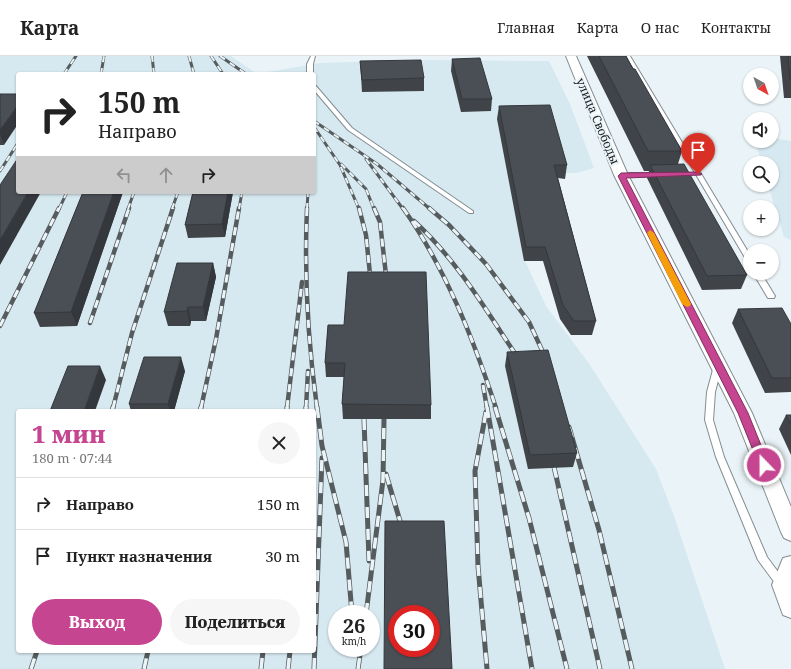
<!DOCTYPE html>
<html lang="ru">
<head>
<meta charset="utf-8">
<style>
	:root { --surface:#fff; --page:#f6f6f6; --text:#222; --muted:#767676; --line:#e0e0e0; --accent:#c54591 }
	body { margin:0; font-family:"Noto Serif",serif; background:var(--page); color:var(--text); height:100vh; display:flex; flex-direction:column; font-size:15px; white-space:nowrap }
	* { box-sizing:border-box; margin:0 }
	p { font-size:13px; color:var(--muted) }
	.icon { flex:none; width:22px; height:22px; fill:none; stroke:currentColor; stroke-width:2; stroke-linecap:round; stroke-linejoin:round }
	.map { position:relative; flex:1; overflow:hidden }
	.drawer { position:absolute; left:16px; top:353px; width:300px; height:244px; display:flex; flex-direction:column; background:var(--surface); border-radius:4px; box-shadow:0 1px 3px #0004 }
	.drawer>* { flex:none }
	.top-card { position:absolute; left:16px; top:16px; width:300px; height:122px; border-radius:4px; box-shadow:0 1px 3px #0004; background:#fff; color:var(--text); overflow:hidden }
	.needle { width:26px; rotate:140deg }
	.fabs { position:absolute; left:743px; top:12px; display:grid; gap:8px }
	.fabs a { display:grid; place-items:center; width:36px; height:36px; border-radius:50%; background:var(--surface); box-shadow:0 1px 3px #0004; font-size:20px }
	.speed { position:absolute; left:328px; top:549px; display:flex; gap:8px; font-size:20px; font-weight:700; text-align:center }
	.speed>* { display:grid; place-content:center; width:52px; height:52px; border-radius:50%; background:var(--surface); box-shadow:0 1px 3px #0004; line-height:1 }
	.speed small { font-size:10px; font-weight:400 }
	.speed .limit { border:6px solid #d22; background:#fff; color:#111 }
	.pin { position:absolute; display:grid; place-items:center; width:34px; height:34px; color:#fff; margin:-41px -17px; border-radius:50% 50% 50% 0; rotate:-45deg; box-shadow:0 0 4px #0007 }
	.pin .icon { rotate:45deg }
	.me { position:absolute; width:44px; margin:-22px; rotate:338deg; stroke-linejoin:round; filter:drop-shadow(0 0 3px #0008) }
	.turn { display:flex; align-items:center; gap:14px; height:84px; padding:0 16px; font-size:18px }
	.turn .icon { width:52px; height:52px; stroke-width:2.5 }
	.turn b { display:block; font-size:28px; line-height:34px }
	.lanes { display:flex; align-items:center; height:38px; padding:0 16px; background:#0003; justify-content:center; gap:20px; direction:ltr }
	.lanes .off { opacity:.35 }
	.round { display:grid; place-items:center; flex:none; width:42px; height:42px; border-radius:21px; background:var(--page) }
	.headline { display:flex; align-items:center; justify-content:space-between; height:68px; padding:0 16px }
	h1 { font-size:24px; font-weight:800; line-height:30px; color:var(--accent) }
	.primary-button { display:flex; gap:8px; margin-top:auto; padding:8px 16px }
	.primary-button a { flex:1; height:46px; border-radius:24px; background:var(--accent); color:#fff; font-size:16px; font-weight:800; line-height:46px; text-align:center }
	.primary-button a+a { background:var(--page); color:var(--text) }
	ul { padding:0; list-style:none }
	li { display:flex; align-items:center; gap:12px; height:52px; padding:0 16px; border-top:1px solid var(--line) }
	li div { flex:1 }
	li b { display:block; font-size:15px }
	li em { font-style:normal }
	header { display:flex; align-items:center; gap:24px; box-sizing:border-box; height:56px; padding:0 20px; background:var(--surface); border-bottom:1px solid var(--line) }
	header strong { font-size:19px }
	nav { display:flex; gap:22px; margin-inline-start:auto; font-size:14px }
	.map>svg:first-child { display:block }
	.built { fill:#d6e8f0; fill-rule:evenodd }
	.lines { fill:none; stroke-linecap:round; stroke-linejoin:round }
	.service-casing { stroke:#838c90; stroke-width:2 }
	.minor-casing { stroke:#838c90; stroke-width:2 }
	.service { fill:#fff; fill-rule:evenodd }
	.minor { fill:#fff; fill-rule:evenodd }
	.rail-far2-casing { stroke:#565c5e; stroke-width:3 }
	.rail-far1-casing { stroke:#565c5e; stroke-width:4.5 }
	.rail-casing { stroke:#565c5e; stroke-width:5 }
	.rail-far2 { stroke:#eaf4f8; stroke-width:2; stroke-dasharray:6; stroke-linecap:butt }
	.rail-far1 { stroke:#eaf4f8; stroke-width:3; stroke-dasharray:8; stroke-linecap:butt }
	.rail { stroke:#eaf4f8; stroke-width:3.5; stroke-dasharray:11; stroke-linecap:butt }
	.wall { fill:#404449 }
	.shaded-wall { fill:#34373c }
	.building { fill:#4a4f55; stroke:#34373c; fill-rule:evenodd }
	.route { fill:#c54591; stroke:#802d5e }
	.slow { fill:#f59e0b }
	.labels { text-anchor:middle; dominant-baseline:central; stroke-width:4; stroke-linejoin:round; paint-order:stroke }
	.street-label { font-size:12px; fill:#191d1e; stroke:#eaf4f8 }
</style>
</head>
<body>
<header>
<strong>Карта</strong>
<nav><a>Главная</a><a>Карта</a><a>О нас</a><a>Контакты</a></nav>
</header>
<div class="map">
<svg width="791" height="613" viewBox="0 0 791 613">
	<rect width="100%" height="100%" fill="#eaf4f8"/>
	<g class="built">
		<path d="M0,0H231L257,18L319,7L421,4L549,5L570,48L594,112L576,117H563L552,123L592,279H571L560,263L548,220H557L554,205H525L546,250L590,309L656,413L674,460L725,613H0ZM18,18H314V136H18ZM18,355H314V595H18ZM337,558H371V592H337ZM397,558H431V592H397Z"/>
		<polygon points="772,82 791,85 791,184 784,181 768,129 772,129 772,107 762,107 755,85 772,85"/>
	</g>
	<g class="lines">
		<defs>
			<g id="service">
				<polygon points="311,0 315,0 313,8 313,18 307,18 307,8"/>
				<polygon points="626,0 630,0 750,199 750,207 747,205"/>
				<polygon points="314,29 316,30 352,72 473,155 473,157 469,157 348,74 314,34"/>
				<polygon points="621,117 658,117 661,119 658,121 619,120 618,119"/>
				<polygon points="753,217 761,217 775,240 774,242 768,242"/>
				<polygon points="718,307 722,310 715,336 713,364 724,401 767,501 787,528 786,531 782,533 778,531 758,504 716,401 705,364 707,336 714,310"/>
			</g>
			<g id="minor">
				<polygon points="566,0 576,0 628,119 752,357 791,451 791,485 784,482 781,476 734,357 614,119"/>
				<polygon points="791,500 791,562 783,559 772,529 783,502"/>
			</g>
		</defs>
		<use href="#service" class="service-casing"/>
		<use href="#minor" class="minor-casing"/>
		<use href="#service" class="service"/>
		<use href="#minor" class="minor"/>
		<defs>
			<g id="rail-far2">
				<polyline points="152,0 154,18"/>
				<polyline points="189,0 194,18"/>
				<polyline points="211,0 223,18"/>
				<polyline points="220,0 246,18"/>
				<polyline points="64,18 76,0"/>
				<polyline points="101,18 104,0"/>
				<polyline points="314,65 377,108 430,153"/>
				<polyline points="314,71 340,109 359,153"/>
				<polyline points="366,103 403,153"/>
				<polyline points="341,108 366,133 374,153"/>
				<polyline points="0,115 18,87"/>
				<polyline points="59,153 67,136"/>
				<polyline points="128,153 134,136"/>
				<polyline points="172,153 178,136"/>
				<polyline points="239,153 242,136"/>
				<polyline points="307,153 308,136"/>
			</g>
			<g id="rail-far1">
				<path d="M307,152C304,219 308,286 317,352"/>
				<polyline points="359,152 366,179 371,228"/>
				<polyline points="374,152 380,166 387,228"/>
				<path d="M403,152C446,213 473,282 496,352"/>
				<polyline points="429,152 449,169 486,208 529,266 547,305"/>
				<path d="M414,165C458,205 487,256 520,305"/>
				<polyline points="90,267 129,152"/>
				<polyline points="0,270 59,152"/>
				<polyline points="483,329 487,352"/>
				<polyline points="113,352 132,277 173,152"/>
				<polyline points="201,352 216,283 239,152"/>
				<polyline points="287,352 302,226"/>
				<polyline points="306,352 308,315"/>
			</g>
			<g id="rail">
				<polyline points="317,351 322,390 346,486 352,558"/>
				<polyline points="487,351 532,613"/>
				<polyline points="495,351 529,462 567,613"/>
				<polyline points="112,355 113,351"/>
				<polyline points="200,355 201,351"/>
				<polyline points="287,355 287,351"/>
				<polyline points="306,355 306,351"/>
				<polyline points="486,356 475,415 478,510 487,613"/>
				<polyline points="364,363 369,505"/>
				<polyline points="569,371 599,474 632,613"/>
				<polyline points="554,411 600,613"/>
				<polyline points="386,418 403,475"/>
				<polyline points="366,558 383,424 384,363"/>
				<polyline points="31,613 37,595"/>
				<polyline points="144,613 148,595"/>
				<polyline points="261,613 263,595"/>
				<polyline points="288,613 290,595"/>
				<polyline points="314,613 322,402"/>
				<polyline points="358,613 361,592"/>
			</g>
		</defs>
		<use href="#rail-far2" class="rail-far2-casing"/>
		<use href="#rail-far1" class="rail-far1-casing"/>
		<use href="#rail" class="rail-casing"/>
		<use href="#rail-far2" class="rail-far2"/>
		<use href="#rail-far1" class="rail-far1"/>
		<use href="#rail" class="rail"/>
	</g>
	<g class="wall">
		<polygon points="587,0 626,0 682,95 678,108 747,219 741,233 702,234 647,122 649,115 644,115"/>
		<polygon points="780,0 791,0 791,42 784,42"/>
		<polygon points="452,3 492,43 491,55 461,56 451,15"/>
		<polygon points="360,5 424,22 424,35 362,36"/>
		<polygon points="0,38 4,89 0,89"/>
		<polygon points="499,50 567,109 565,123 558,122 596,265 592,279 571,279 560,263 543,205 524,205 497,63"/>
		<polygon points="83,136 123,136 77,270 40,271 34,257"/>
		<polygon points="193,136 233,136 225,181 188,182 185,169"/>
		<polygon points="213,207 216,221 206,265 191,265 190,270 168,270 164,256"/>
		<polygon points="738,253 791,268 791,336 765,337 732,267"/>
		<polygon points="328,269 431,349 431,363 343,363 342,348 344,321 326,321 325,307"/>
		<polygon points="507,296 577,397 573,411 528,413 505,310"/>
		<polygon points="185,315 174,355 131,355 129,348"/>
		<polygon points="786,359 791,359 791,399 779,373"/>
	</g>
	<g class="shaded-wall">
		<polygon points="18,49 18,68 4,89 0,78 0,74"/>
		<polygon points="28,136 41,136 0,209 0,184"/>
		<polygon points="114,136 123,136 77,270 71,256"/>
		<polygon points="228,136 233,136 225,181 222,168"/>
		<polygon points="213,207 216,221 206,265 203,251"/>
		<polygon points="188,251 191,265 190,270 187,255"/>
		<polygon points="181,301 185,315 174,355 170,355 168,348"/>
		<polygon points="100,310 106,324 95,355 84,355"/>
	</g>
	<g class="building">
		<polygon points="599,0 626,0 633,13 635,13 682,95 648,95"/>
		<polygon points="788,0 791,0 791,24 790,24"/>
		<polygon points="480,2 492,43 462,43 452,3"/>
		<polygon points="421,4 424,22 362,24 360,5"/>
		<polygon points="0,38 18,38 18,49 0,74"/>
		<polygon points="550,49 567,109 554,109 596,265 574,265 563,249 545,191 526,191 499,50"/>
		<polygon points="18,102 18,136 28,136 0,184 0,129"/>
		<polygon points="684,108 747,219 707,220 650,109"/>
		<polygon points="83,136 114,136 71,256 34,257"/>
		<polygon points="193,136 228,136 222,168 185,169"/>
		<polygon points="177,207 213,207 203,251 188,251 187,255 164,256"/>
		<polygon points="348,216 426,216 431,349 342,348 345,307 325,307 328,269 344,269"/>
		<polygon points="782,252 791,268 791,322 772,322 738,253"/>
		<polygon points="548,294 577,397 530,399 507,296"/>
		<polygon points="144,301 181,301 168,348 129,348"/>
		<polygon points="68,310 100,310 84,355 50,355"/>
		<polygon points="786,359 791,359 791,369"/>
		<path d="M385,465H444L452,613H384ZM397,558H431V592H397Z"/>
	</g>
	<polygon class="route" points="698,116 702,118 701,119 626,122 748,357 769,409 764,413 759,409 738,357 618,120 621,117"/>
	<polygon class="slow" points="650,174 654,177 691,248 690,250 687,251 682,248 647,177"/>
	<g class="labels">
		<g class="street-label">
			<text transform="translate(598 65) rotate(67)">улица Свободы</text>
		</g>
	</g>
</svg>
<div class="fabs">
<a><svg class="needle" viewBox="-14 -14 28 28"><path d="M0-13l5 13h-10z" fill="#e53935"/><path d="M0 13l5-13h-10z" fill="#767676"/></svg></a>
<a><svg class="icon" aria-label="sound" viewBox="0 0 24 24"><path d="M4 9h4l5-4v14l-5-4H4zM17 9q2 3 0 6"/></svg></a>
<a><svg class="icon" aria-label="search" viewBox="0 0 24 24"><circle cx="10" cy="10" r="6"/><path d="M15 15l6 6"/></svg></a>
<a>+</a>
<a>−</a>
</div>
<div class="speed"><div>26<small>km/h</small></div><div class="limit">30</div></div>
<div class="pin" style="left:698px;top:118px;background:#d93025"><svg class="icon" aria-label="arrive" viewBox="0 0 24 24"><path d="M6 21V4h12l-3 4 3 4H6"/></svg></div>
<svg class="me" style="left:764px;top:409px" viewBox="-20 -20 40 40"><circle r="17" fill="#c54591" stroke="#fff" stroke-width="3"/><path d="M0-11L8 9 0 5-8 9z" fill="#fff"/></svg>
<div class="top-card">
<div class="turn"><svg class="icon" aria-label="right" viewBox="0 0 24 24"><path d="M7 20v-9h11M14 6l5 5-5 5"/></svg><div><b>150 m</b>Направо</div></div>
<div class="lanes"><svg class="icon off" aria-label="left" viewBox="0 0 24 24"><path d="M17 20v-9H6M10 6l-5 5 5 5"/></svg><svg class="icon off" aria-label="ahead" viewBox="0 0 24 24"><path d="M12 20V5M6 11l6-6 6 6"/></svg><svg class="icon" aria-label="right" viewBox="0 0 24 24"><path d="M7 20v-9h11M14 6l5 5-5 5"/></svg></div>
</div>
<section class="drawer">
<div class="headline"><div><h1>1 мин</h1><p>180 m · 07:44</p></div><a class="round"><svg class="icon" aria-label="close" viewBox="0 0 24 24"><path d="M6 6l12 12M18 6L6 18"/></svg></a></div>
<ul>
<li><svg class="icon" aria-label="right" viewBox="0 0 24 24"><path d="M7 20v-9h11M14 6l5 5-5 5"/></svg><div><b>Направо</b></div><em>150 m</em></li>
<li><svg class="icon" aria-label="arrive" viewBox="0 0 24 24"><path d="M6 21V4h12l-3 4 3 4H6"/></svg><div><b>Пункт назначения</b></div><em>30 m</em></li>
</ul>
<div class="primary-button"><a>Выход</a><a>Поделиться</a></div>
</section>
</div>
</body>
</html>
